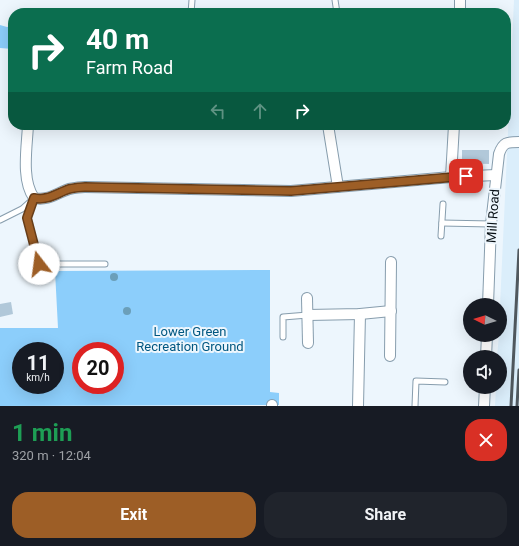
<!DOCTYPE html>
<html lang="en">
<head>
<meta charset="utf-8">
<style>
	:root { --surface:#171b24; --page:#20242c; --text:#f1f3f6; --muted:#9ea1a6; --accent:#9d5e26 }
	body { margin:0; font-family:Roboto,sans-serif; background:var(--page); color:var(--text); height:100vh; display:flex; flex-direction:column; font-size:15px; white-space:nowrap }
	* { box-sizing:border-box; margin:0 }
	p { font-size:13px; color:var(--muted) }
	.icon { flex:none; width:22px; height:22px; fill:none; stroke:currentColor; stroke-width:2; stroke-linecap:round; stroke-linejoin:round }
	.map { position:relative; height:406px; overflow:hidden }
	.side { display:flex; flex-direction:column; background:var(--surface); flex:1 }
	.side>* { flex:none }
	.top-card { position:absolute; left:8px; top:8px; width:503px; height:122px; border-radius:16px; box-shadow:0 4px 16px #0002; background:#0b6e4f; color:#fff; overflow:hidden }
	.needle { width:26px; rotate:275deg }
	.buttons { position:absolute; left:463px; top:298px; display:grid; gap:8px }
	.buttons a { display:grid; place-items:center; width:44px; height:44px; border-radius:50%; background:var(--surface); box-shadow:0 4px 16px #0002; font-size:20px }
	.speed { position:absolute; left:12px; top:342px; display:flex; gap:8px; font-size:20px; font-weight:700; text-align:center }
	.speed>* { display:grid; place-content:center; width:52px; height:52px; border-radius:50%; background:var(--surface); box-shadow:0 4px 16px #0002; line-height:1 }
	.speed small { font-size:10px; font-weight:400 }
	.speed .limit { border:6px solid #d22; background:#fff; color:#111 }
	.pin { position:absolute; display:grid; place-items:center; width:34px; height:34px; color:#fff; margin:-17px; border-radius:8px; box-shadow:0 2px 6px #0006 }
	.me { position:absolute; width:44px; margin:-22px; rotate:345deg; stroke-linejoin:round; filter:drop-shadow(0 0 3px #0008) }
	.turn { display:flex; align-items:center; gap:14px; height:84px; padding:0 12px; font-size:18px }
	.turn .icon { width:52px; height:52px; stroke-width:2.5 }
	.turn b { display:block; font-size:28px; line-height:34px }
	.lanes { display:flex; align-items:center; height:38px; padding:0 12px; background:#0003; justify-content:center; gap:20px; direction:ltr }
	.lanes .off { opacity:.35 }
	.round { display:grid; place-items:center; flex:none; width:42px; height:42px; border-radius:16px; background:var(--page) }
	.summary { display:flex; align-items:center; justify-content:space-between; height:68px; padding:0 12px }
	h1 { font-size:24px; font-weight:700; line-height:30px; color:#1e9e55 }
	.button { display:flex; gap:8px; margin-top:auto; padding:8px 12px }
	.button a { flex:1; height:46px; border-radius:16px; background:var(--accent); color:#fff; font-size:16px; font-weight:700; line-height:46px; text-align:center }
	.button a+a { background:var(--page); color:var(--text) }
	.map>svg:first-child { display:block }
	.built { fill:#dbeefb }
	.green { fill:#8ccefb; fill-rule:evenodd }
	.building { fill:#b1c8d9 }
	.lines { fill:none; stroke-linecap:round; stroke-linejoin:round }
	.lane-casing { stroke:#879dad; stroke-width:7 }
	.street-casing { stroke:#879dad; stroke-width:12 }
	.lane { stroke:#fff; stroke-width:5 }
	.street { stroke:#fff; stroke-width:10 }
	.rail { stroke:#50585e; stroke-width:3 }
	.tree { fill:#6b9fb9 }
	.route-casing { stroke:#663d19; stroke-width:10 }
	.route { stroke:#9d5e26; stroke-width:7 }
	.labels { text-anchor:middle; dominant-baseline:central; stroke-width:4; stroke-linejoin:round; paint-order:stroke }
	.street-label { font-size:13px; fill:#081015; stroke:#edf6fd }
	.park-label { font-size:13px; fill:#005781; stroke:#edf6fd }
</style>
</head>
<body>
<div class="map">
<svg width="519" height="406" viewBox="0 0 519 406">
	<rect width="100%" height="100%" fill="#edf6fd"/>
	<polygon class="built" points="514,0 519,0 519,406 495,406 496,387 500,387 500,357 497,357 499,335 500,335 500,306"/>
	<g class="green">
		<polygon points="0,25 7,27 13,26 13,49 0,48"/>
		<path d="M270,270V392L279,393V405L0,406V328H58L55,271ZM21,351H55V385H21ZM81,351H115V385H81Z"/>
	</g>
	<g class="building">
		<polygon points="462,150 489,150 489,164 462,163"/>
		<polygon points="11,302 13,314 0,317 0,304"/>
	</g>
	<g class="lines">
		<defs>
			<g id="lane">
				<polyline points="335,0 337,13"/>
				<polyline points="191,13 192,0"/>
				<polyline points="34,198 27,218 39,264 105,264"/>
				<polyline points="0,220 22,209 32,200"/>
				<polyline points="442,223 491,224"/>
				<polyline points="441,236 443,204"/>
				<polyline points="283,337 283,317 308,315"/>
				<polyline points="415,406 416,381 445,382"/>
			</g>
			<g id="street">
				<polyline points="460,13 460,0"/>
				<path d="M28,125C27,147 21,180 34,198C48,201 57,193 69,189C74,188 80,187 85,187L291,191L451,177L496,175"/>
				<polyline points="328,125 338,187"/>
				<polyline points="451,177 454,125"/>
				<polyline points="307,298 308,343"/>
				<path d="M488,305L491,224L499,154C503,142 507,142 519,142"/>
				<polyline points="308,315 360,314 391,311"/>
				<polyline points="390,356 391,262"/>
				<polyline points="486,357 487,335"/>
				<polyline points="272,405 272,406"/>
				<polyline points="358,406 360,314"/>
				<polyline points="484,406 485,387"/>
			</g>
		</defs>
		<use href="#lane" class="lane-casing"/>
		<use href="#street" class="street-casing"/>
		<use href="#lane" class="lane"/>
		<use href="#street" class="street"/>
		<g class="rail">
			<polyline points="511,406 519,250"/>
			<polyline points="517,406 519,370"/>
		</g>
	</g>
	<g class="tree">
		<circle cx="114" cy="277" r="4"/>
		<circle cx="127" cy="311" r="4"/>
	</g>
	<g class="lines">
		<defs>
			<path id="route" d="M39,264L27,218L34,198C48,201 57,193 69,189C74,188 80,187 85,187L291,191L466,176"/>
		</defs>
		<use href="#route" class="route-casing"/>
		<use href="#route" class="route"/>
	</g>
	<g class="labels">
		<g class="street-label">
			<text transform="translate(493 216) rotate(-86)">Mill Road</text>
		</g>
		<g class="park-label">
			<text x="190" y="331">Lower Green<tspan x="190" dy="15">Recreation Ground</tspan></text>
		</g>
	</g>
</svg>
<div class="buttons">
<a><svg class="needle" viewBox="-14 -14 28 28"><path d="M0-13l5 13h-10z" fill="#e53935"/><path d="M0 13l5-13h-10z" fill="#9ea1a6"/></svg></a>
<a><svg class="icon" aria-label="sound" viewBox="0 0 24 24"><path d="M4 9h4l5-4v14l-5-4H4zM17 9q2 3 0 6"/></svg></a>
</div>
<div class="speed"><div>11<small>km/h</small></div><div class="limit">20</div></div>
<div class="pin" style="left:466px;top:176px;background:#d93025"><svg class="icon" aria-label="arrive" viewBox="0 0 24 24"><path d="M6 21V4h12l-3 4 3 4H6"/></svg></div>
<svg class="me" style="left:39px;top:264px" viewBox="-20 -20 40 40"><circle r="19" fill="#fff"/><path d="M0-13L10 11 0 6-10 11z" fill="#9d5e26"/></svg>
<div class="top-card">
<div class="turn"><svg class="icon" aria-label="right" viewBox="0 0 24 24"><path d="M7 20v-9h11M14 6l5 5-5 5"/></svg><div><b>40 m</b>Farm Road</div></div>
<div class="lanes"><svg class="icon off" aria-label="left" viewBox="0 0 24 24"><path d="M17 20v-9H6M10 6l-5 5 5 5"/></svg><svg class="icon off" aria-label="ahead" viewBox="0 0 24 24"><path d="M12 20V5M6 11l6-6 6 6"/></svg><svg class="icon" aria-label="right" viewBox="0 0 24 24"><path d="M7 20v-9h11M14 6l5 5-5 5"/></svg></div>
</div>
</div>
<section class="side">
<div class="summary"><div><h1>1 min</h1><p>320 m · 12:04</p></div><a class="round" style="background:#d93025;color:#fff"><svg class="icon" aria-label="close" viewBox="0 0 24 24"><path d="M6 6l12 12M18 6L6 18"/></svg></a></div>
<div class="button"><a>Exit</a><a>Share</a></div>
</section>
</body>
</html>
